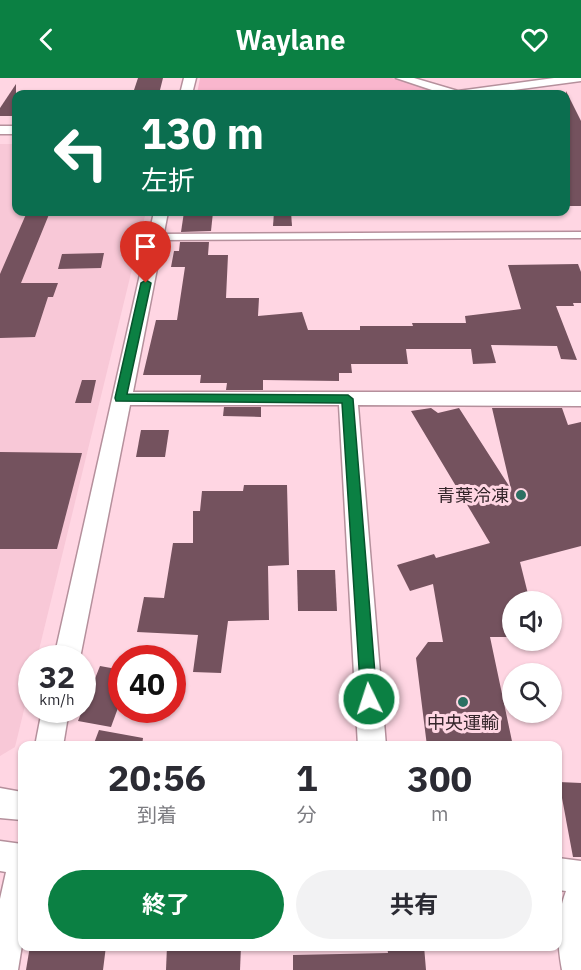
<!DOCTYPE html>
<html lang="ja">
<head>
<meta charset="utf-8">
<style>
	:root { --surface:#fff; --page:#f2f2f3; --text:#2b2b33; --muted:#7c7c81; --accent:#0b8043 }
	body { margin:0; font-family:"IBM Plex Sans","Noto Sans JP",sans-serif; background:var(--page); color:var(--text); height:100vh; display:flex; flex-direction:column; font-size:22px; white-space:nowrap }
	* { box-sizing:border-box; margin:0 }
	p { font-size:20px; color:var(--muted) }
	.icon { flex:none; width:33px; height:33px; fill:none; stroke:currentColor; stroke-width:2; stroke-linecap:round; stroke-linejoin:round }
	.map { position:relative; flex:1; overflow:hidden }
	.details { position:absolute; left:18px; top:663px; width:544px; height:210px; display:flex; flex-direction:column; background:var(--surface); border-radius:12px; box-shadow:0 2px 4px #0004 }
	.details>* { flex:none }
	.hud { position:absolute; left:12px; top:12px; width:558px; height:126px; border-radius:12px; box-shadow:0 2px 4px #0004; background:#0b6e4f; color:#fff; overflow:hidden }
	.fabs { position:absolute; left:502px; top:513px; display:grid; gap:12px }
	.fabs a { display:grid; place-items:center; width:60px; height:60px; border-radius:50%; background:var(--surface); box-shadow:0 2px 4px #0004; font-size:30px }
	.speed { position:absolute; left:18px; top:567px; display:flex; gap:12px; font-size:30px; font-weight:700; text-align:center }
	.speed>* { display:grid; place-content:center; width:78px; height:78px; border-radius:50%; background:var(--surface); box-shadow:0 2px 4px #0004; line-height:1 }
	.speed small { font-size:15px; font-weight:400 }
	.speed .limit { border:9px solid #d22; background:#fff; color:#111 }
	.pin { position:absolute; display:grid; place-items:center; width:51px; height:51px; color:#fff; margin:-62px -26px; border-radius:50% 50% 50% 0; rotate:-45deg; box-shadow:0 0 6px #0007 }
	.pin .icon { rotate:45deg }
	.me { position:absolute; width:66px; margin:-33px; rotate:356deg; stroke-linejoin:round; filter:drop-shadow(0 0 4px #0008) }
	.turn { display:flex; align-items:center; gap:21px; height:126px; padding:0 30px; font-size:27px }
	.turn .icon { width:78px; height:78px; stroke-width:2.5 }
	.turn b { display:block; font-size:42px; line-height:51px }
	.eta { display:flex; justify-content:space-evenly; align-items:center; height:102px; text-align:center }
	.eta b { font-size:36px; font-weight:700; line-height:42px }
	.cta { display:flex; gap:12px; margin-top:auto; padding:12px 30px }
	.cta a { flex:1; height:69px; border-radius:36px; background:var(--accent); color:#fff; font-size:24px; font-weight:700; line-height:69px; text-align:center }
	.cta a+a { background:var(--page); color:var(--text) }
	header { display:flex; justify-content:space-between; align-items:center; height:78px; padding:0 30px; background:var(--accent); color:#fff; font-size:27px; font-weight:700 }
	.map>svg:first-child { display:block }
	.built { fill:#f8c8d7 }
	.green { fill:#f9b6cd }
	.building { fill:#74525e }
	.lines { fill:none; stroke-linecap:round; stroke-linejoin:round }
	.street-casing { stroke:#b5909c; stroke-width:3 }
	.secondary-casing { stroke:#b5909c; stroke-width:3 }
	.street { fill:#fff; fill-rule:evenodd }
	.secondary { fill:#fff; fill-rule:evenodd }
	.route { fill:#0b8043; stroke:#07532c; stroke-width:1.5 }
	.poi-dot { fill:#2c7062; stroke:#ffd6e3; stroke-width:2 }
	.labels { text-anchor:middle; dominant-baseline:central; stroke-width:6; stroke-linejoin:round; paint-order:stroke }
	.poi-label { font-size:18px; fill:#34252a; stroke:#ffd6e3; text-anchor:end }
</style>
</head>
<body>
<header><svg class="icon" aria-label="back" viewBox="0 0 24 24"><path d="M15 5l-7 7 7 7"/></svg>Waylane<svg class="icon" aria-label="heart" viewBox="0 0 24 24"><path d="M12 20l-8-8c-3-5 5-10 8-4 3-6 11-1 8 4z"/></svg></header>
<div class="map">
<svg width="581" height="892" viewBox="0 0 581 892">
	<rect width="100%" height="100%" fill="#ffd6e3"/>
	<polygon class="built" points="0,66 16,66 16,134 146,134 37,580 32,580 31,603 15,669 0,678"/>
	<polygon class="green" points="200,0 392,0 427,11 423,16 197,16"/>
	<g class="building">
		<polygon points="138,0 163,0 159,16 133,15"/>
		<polygon points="16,6 16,30 13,38 0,38 0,30"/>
		<polygon points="566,13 581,43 581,128 566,128"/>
		<polygon points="27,134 50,134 21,205 58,205 53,219 48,219 35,259 0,260 0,196"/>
		<polygon points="184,134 213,134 211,153 181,154"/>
		<polygon points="274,134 291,134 292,148 273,148"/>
		<polygon points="180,164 209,164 208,177 228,177 226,220 259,220 258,238 302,234 308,252 360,252 360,248 413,248 412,245 466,245 465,238 521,231 508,187 578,186 581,194 581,225 573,225 574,228 556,228 577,282 561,281 557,268 491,267 496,285 473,286 471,271 406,271 408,286 351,286 352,295 339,295 339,303 263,302 263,312 226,312 227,305 200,305 201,297 143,297 156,242 177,242 185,189 171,189 174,173 179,173"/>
		<polygon points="104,175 101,190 58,191 62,176"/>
		<polygon points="82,302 96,302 91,325 75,325"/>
		<polygon points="224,329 261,329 261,339 223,338"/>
		<polygon points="431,330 438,335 459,330 511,411 492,330 562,330 568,347 581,344 581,468 520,484 530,524 513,524 513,559 490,559 513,668 427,668 416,580 428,564 443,564 433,506 410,513 397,487 434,476 436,480 490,465 411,333"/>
		<polygon points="141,352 169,352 165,379 136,379"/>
		<polygon points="0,374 82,375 57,471 0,471"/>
		<polygon points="244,407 287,407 289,487 268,488 269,542 228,543 221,595 193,594 198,557 137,554 144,519 164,520 173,465 193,465 193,433 200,433 202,413 243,413"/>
		<polygon points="297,492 335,492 337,533 298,533"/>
		<polygon points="100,588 122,592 122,619 111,649 78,643"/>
		<polygon points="99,652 143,660 142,668 93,668"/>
		<polygon points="559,704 581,705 581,779 573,779"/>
		<polygon points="30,868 106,868 103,892 26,892"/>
		<polygon points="167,868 241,868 240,892 166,892"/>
		<polygon points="387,868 424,868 426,892 293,892 293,877 388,875"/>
	</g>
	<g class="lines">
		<defs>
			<polygon id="street" points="581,154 581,160 156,162 150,159 156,156"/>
			<g id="secondary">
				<polygon points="184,0 196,0 192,16 180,16"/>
				<polygon points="396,0 414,0 458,13 554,0 581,0 581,3 483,16 444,16"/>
				<rect x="0" y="48" width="16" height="8"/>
				<polygon points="154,134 168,134 133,314 581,314 581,328 358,327 386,668 358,668 339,327 130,327 80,580 54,580"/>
				<polygon points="42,632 69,632 63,668 35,668"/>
				<polygon points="0,710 22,714 22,742 0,740"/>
				<polygon points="0,763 22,766 22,867 18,892 0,892 0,821 6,794 0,793"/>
				<path d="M558,780L581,783V892H562C557,864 556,840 566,813L558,812Z"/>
			</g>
		</defs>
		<use href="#street" class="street-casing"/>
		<use href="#secondary" class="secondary-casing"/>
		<use href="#street" class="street"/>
		<use href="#secondary" class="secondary"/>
	</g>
	<polygon class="route" points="146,202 151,205 127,316 348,317 353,321 377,621 374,627 369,629 363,627 361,621 342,325 116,323 115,320 141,205"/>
	<g class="poi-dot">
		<circle cx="521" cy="417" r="6"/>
		<circle cx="463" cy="624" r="6"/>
	</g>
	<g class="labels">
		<g class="poi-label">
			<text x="509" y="417">青葉冷凍</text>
			<text x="463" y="644" text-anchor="middle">中央運輸</text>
		</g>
	</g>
</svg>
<div class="fabs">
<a><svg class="icon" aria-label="sound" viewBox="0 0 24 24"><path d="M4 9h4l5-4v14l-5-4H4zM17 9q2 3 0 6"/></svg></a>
<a><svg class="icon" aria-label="search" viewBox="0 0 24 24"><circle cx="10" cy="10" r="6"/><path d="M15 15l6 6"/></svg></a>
</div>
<div class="speed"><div>32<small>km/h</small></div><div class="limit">40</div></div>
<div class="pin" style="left:146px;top:205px;background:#d93025"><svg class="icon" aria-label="arrive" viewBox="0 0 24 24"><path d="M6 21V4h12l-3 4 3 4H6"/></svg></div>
<svg class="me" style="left:369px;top:621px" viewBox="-20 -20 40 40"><circle r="17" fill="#0b8043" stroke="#fff" stroke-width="3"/><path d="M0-11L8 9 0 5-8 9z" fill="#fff"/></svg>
<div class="hud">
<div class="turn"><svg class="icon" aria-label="left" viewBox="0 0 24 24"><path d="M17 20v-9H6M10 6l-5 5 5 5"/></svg><div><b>130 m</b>左折</div></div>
</div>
<section class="details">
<div class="eta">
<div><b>20:56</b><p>到着</p></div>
<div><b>1</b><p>分</p></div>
<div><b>300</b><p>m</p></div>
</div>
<div class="cta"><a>終了</a><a>共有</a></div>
</section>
</div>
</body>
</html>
